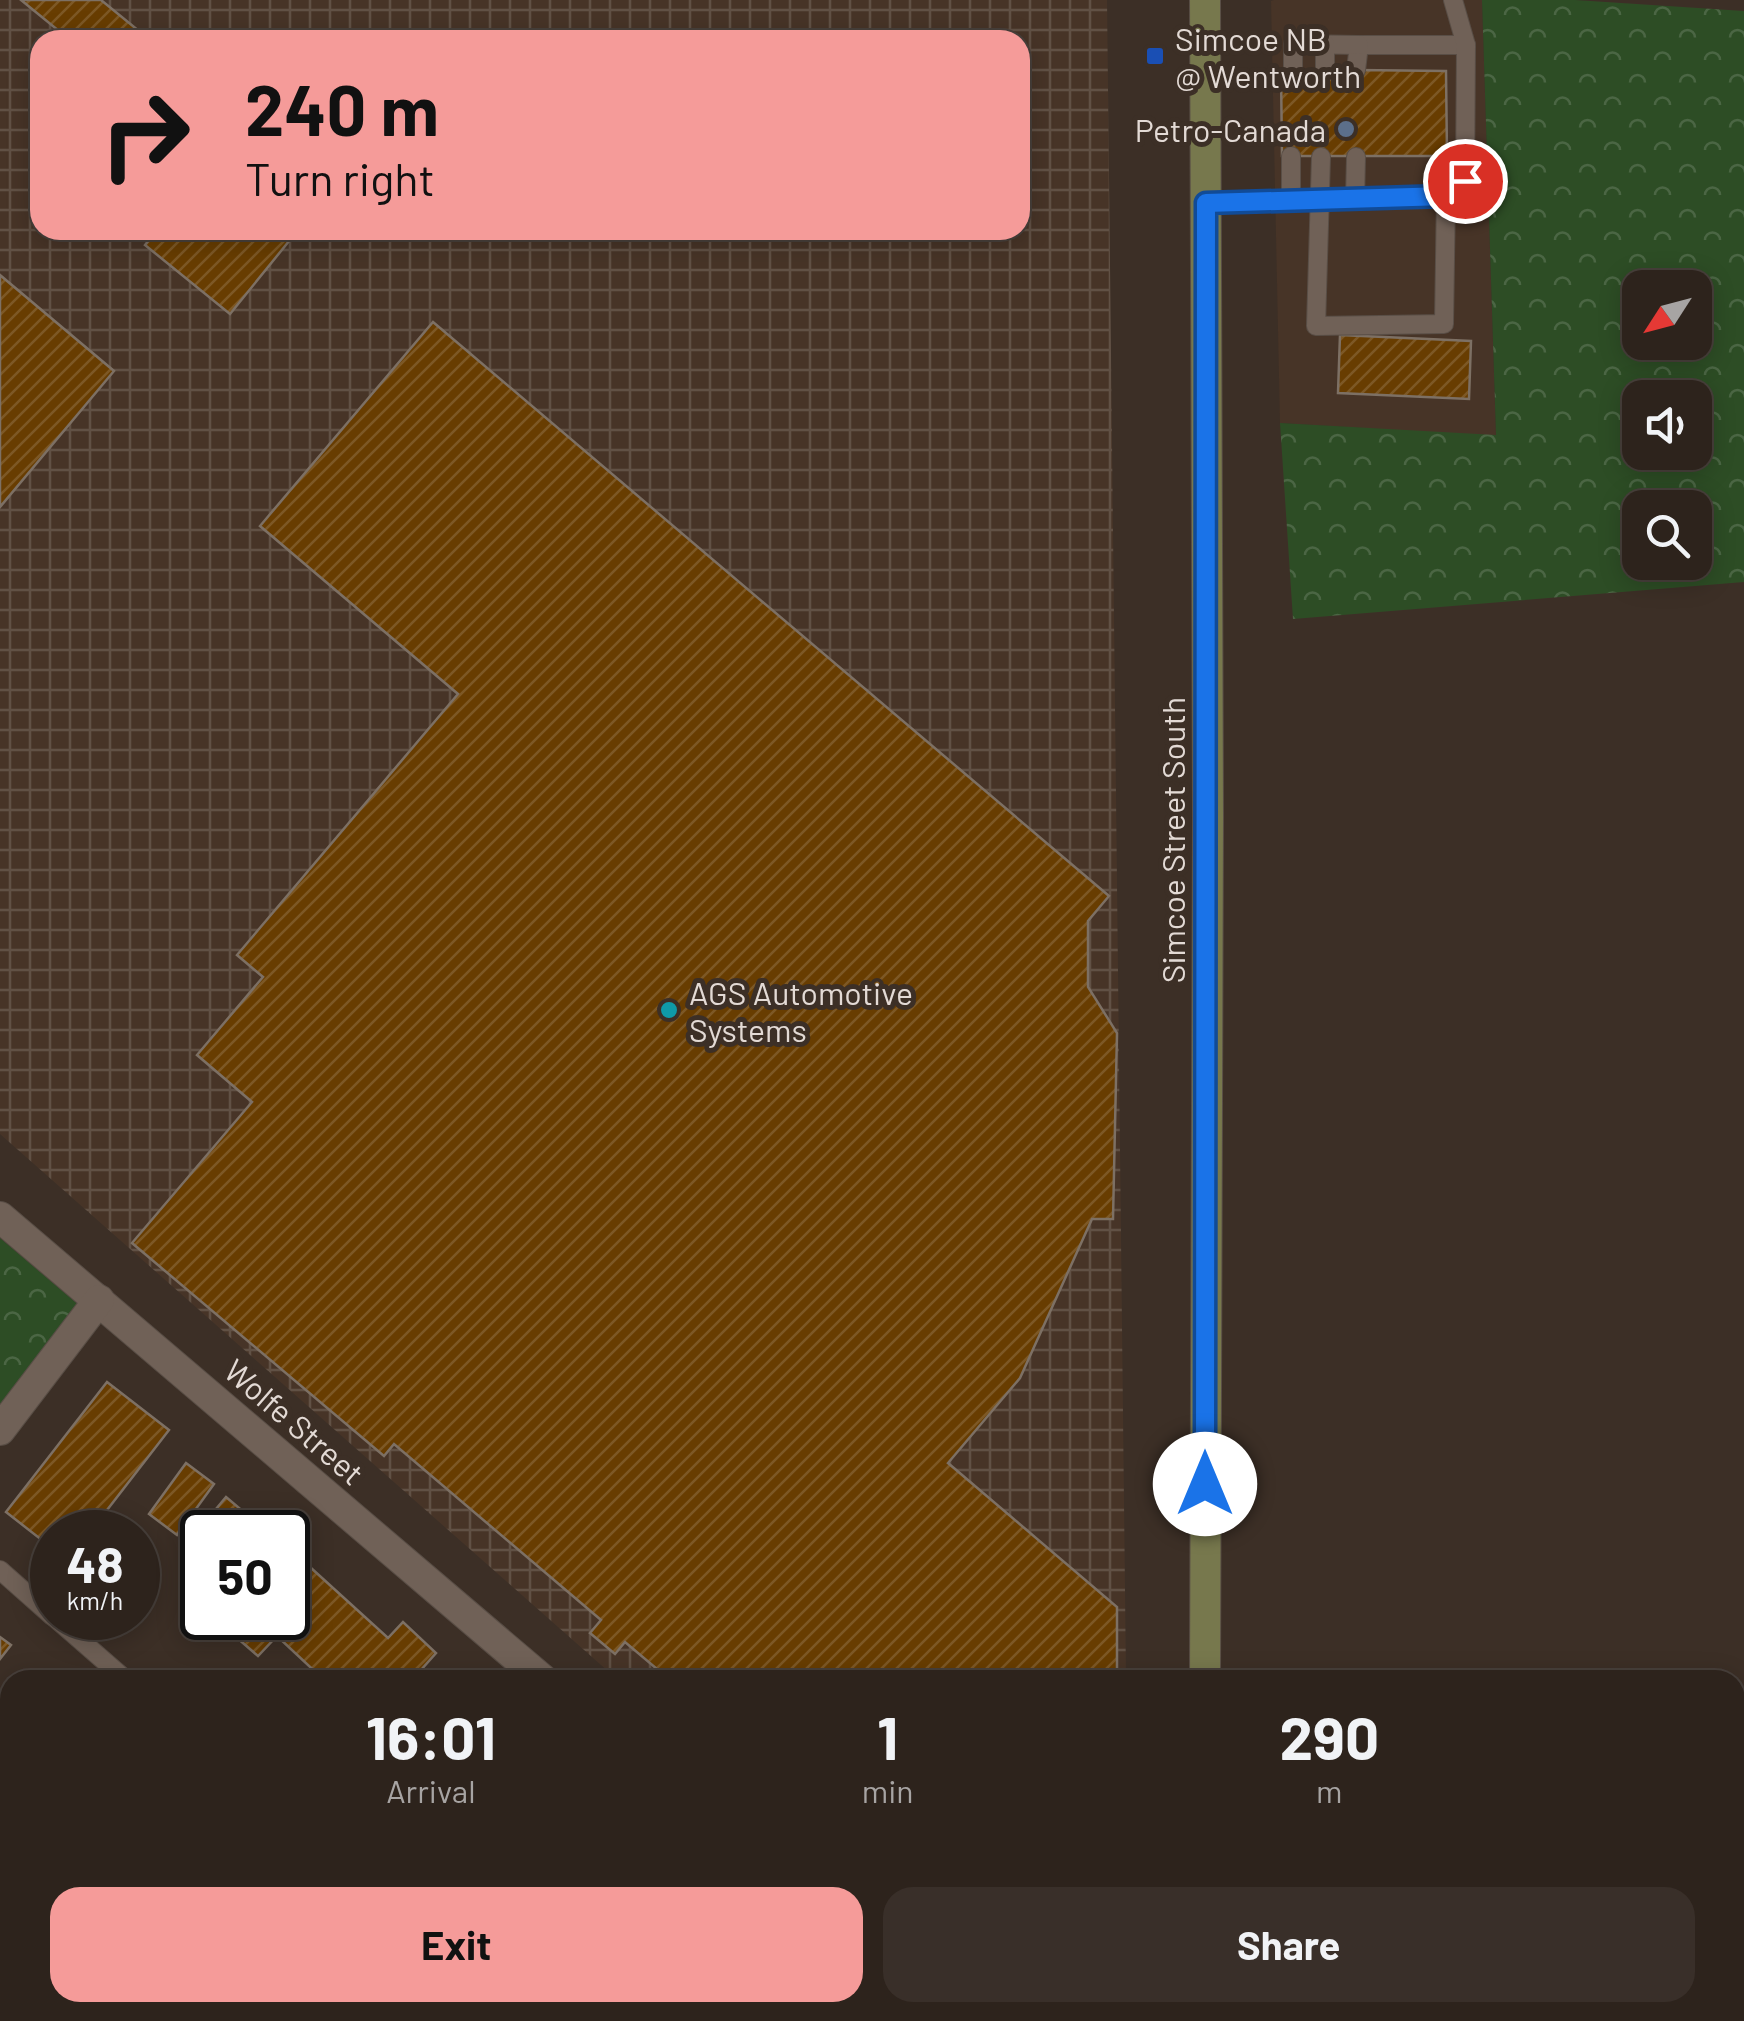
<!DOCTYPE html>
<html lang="en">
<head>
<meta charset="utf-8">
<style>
	:root { --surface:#2d231c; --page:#392f29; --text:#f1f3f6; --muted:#a7a4a3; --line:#48403b; --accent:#f59b99 }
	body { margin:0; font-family:Barlow,sans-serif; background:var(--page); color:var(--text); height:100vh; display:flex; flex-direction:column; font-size:38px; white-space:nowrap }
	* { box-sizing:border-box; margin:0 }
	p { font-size:32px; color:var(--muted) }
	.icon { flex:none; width:55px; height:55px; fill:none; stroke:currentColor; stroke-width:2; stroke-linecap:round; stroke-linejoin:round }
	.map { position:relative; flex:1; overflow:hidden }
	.side { position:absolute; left:0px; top:1670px; width:1745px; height:352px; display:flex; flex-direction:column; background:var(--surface); border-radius:30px 30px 0 0; box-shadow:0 5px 25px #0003,0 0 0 2px var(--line) }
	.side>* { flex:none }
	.banner { position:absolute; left:30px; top:30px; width:1000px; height:210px; border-radius:30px; box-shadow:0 5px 25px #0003,0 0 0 2px var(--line); background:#f59b99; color:#111; overflow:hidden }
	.needle { width:65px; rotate:234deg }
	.fabs { position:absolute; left:1622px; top:270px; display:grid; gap:20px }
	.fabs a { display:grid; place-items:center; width:90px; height:90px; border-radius:20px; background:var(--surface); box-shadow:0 5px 25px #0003,0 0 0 2px var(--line); font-size:50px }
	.speed { position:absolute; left:30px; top:1510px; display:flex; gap:20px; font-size:50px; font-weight:700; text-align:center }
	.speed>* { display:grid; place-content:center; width:130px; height:130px; border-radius:50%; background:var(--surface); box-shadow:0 5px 25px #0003,0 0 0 2px var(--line); line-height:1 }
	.speed small { font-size:25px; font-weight:400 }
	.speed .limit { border:5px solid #111; border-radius:15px; background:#fff; color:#111 }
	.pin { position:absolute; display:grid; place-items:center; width:85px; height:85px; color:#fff; margin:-42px; border:5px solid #fff; border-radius:50%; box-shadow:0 2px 10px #0007 }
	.me { position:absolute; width:110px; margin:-55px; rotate:0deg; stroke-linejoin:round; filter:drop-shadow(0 0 8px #0008) }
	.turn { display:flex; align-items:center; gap:35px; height:210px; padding:0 50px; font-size:45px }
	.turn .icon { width:130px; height:130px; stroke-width:2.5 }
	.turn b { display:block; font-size:70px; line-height:85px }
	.eta { display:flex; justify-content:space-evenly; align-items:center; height:170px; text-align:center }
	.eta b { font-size:60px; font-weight:700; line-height:70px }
	.action { display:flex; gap:20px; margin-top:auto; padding:20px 50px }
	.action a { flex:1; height:115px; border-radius:30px; background:var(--accent); color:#111; font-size:40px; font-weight:700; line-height:115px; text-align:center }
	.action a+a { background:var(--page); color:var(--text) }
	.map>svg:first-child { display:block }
	.built { fill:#473427 }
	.industrial { fill:url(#industrial-grid); fill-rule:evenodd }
	.park { fill:url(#park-crowns); fill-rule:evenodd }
	.building { fill:url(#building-hatch); stroke:#7d7064; stroke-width:2.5 }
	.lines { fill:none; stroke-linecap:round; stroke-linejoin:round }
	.lane-casing { stroke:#594e46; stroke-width:20 }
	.street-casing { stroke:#594e46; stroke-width:32 }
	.secondary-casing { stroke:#594e46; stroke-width:32 }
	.lane { stroke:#706157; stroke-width:18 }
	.street { stroke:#706157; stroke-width:30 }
	.secondary { stroke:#77784d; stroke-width:30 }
	.route-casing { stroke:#114b97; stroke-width:25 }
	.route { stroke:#1a73e8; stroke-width:18 }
	.transit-dot { fill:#1a4fb4; stroke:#3c2f26; stroke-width:4 }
	.service-dot { fill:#5c6f8a; stroke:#3c2f26; stroke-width:4 }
	.culture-dot { fill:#0f9aa8; stroke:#3c2f26; stroke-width:4 }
	.labels { text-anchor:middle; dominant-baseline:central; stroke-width:10; stroke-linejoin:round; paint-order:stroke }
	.poi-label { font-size:32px; fill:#e3dad5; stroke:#3c2f26; text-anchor:start }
	.street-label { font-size:32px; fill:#e3dad5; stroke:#3c2f26 }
</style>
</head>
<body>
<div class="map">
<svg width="1744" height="2021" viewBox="0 0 1744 2021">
	<defs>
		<pattern id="industrial-grid" width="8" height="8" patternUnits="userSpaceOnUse" patternTransform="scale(2.5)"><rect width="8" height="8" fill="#473427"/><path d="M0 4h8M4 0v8" fill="none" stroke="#615145"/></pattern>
		<pattern id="park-crowns" width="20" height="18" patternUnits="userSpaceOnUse" patternTransform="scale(2.5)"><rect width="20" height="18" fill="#2d4d25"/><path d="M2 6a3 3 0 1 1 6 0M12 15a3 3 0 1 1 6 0" fill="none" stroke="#4b6644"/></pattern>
		<pattern id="building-hatch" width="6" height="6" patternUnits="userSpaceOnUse" patternTransform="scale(2.5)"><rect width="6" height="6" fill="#683d01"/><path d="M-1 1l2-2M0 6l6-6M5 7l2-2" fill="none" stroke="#7d5825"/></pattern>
	</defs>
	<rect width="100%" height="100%" fill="#3c2f26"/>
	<polygon class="built" points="1274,0 1482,0 1496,436 1280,423 1271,1"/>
	<g class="industrial">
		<path d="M0,0H1107L1126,1680H618L0,1134ZM40,40H1020V230H40Z"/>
		<polygon points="995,2013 1130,2013 1130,2021 1004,2021"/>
	</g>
	<g class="park">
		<path d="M1482,0H1575L1744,11V582L1293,619L1280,423L1496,435ZM1640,288H1695V342H1640ZM1640,398H1695V452H1640ZM1640,508H1695V562H1640Z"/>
		<polygon points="0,1238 79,1305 0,1411"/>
	</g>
	<g class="building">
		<polygon points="21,0 101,0 150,40 70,40"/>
		<polygon points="1356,70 1446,71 1447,156 1282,156 1281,72"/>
		<polygon points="157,230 298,230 230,314 145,245"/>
		<polygon points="0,275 114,371 0,507"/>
		<polygon points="433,322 1109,896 1088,921 1088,987 1117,1033 1113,1219 1092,1219 1020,1378 948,1463 1117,1607 1117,1680 670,1680 625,1642 615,1654 590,1633 601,1620 394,1444 384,1456 132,1243 252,1102 197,1055 263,977 237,955 458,694 260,526"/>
		<polygon points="1340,335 1471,341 1469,399 1338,393"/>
		<polygon points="107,1382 169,1430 90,1532 52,1532 52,1548 6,1512"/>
		<polygon points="186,1463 214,1484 177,1535 149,1514"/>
		<polygon points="226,1497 251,1518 238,1532 207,1532 201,1527"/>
		<polygon points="288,1547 388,1638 403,1622 436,1653 412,1680 324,1680 277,1636 258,1656 214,1618 288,1618"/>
		<polygon points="202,1587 202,1607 193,1598"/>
		<polygon points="0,1637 11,1645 0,1659"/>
		<polygon points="6,1965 10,1969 10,2001 0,1992 0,1971"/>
		<polygon points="76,2012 138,2012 132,2021 81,2021 83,2018"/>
		<polygon points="371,2012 403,2012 413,2021 364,2021"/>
		<polygon points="1043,2012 1071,2012 1063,2021 1053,2021"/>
	</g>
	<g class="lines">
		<defs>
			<g id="lane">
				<polyline points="1356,70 1359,45 1466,45"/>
				<polyline points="1293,72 1293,44 1359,45"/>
				<polyline points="1325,72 1325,44"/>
				<polyline points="1321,157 1316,326 1444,324 1446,195"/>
				<polyline points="1355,200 1356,157"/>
				<polyline points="1291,201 1291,156"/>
				<polyline points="1206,203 1446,195 1465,181 1466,45 1453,0"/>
				<polyline points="0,1570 52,1616"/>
				<polyline points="55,1618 126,1680"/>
			</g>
			<g id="street">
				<polyline points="0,1217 543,1680"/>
				<polyline points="0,1430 99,1300"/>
				<polyline points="1735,1829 1744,1827"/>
				<polyline points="942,2012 952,2021"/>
				<polyline points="248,2021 255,2012"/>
			</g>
			<g id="secondary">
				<polyline points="1205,1680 1208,816 1205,0"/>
				<polyline points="1203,2021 1203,2012"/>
			</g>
		</defs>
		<use href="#lane" class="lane-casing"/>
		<use href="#street" class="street-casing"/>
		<use href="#secondary" class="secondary-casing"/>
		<use href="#lane" class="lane"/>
		<use href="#street" class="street"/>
		<use href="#secondary" class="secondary"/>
	</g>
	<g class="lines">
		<defs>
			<polyline id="route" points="1205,1484 1206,203 1446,196 1465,181"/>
		</defs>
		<use href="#route" class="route-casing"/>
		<use href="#route" class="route"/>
	</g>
	<rect class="transit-dot" x="1145" y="46" width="20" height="20" rx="5"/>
	<circle class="service-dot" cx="1346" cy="129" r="10"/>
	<circle class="culture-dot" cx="669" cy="1010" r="10"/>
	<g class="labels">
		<g class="poi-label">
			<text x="1175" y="38">Simcoe NB<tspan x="1175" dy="37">@ Wentworth</tspan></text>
			<text x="1326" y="129" text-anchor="end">Petro-Canada</text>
			<text x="689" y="992">AGS Automotive<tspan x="689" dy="37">Systems</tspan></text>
		</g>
		<g class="street-label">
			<text transform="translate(1172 840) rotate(-90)">Simcoe Street South</text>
			<text transform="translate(295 1421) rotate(41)">Wolfe Street</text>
		</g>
	</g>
</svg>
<div class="fabs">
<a><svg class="needle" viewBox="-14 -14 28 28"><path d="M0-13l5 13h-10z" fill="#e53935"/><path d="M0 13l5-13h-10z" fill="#a7a4a3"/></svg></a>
<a><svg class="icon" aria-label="sound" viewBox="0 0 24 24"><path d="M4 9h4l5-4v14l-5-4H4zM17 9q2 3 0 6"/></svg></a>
<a><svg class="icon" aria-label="search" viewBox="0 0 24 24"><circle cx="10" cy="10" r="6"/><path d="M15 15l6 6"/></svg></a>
</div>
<div class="speed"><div>48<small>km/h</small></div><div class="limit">50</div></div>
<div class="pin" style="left:1465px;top:181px;background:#d93025"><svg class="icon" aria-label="arrive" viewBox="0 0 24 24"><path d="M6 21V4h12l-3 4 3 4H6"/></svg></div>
<svg class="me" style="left:1205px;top:1484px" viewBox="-20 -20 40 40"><circle r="19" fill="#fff"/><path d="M0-13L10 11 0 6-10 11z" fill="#1a73e8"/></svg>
<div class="banner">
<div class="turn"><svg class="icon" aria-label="right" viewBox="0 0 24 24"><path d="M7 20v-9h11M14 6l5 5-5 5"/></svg><div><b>240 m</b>Turn right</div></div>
</div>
<section class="side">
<div class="eta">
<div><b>16:01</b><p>Arrival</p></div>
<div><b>1</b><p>min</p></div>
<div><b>290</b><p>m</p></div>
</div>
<div class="action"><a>Exit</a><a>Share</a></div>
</section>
</div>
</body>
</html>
